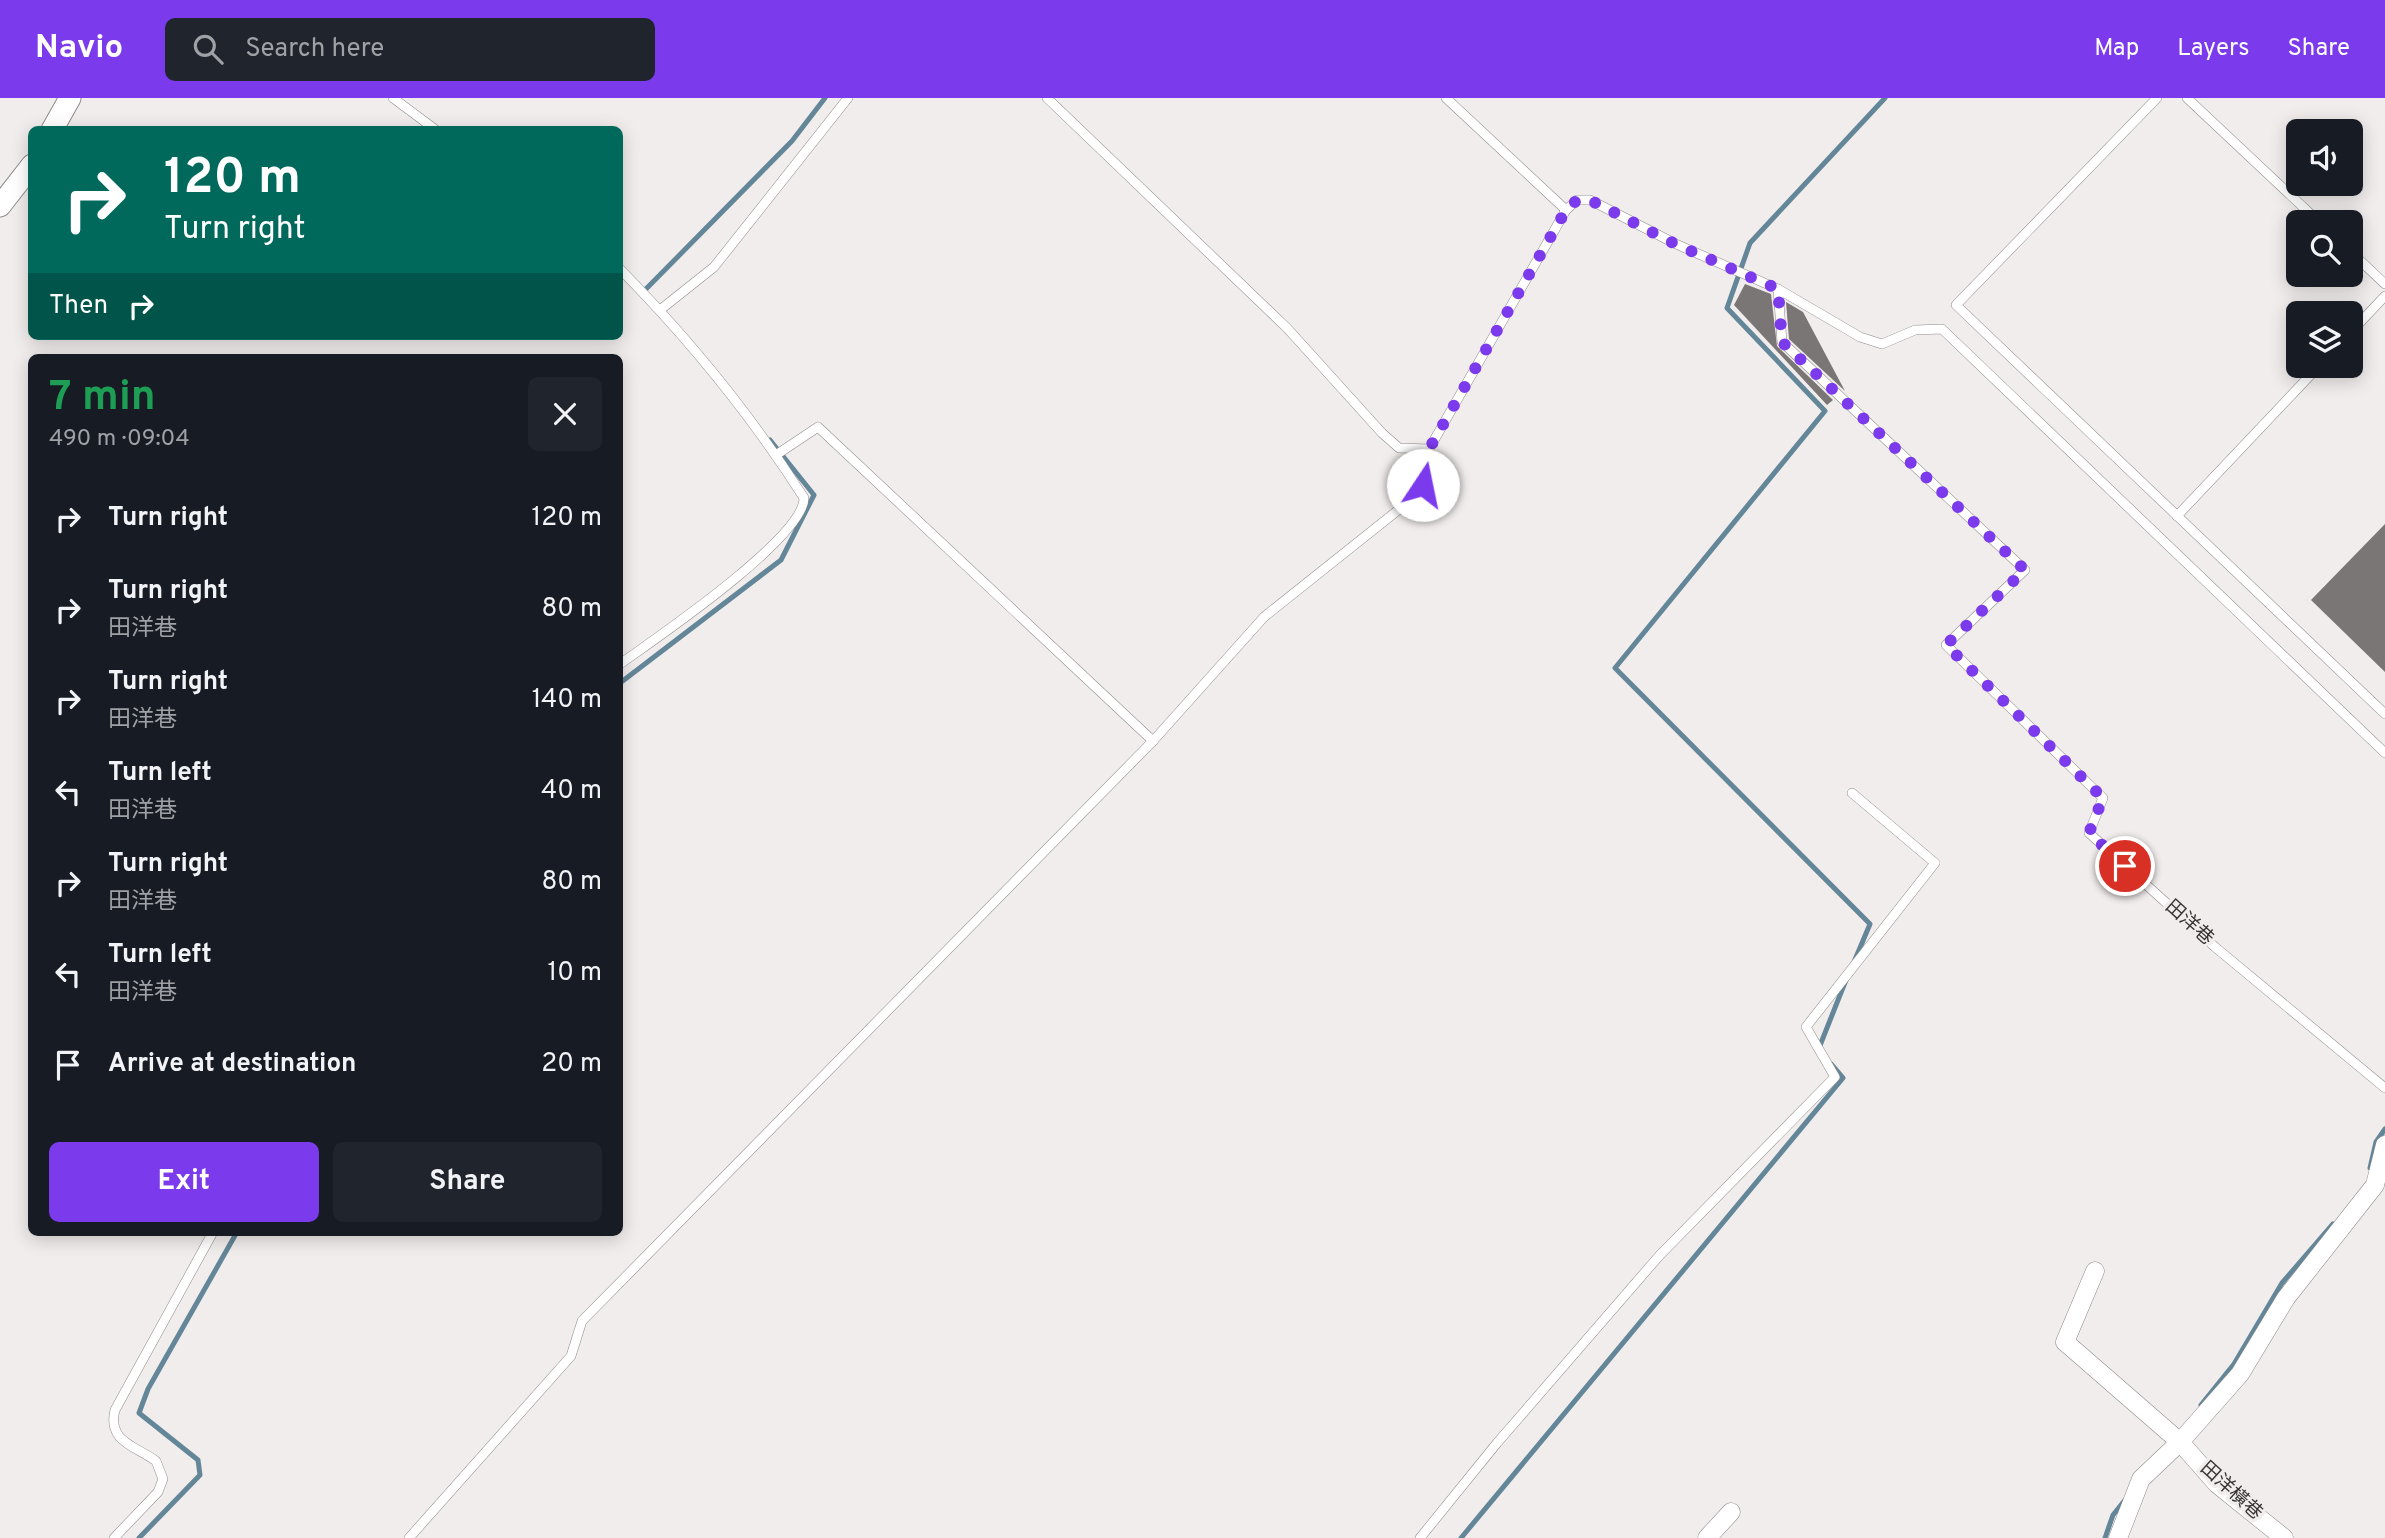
<!DOCTYPE html>
<html lang="en">
<head>
<meta charset="utf-8">
<style>
	:root { --surface:#171b24; --page:#20242c; --text:#f1f3f6; --muted:#9ea1a6; --accent:#7c3aed }
	body { margin:0; font-family:Overpass,"Noto Sans TC",sans-serif; background:var(--page); color:var(--text); height:100vh; display:flex; flex-direction:column; font-size:26px; white-space:nowrap }
	* { box-sizing:border-box; margin:0 }
	p { font-size:23px; color:var(--muted) }
	.icon { flex:none; width:38px; height:38px; fill:none; stroke:currentColor; stroke-width:2; stroke-linecap:round; stroke-linejoin:round }
	.map { position:relative; flex:1; overflow:hidden }
	.details { position:absolute; left:28px; top:256px; width:595px; height:882px; display:flex; flex-direction:column; background:var(--surface); border-radius:10px; box-shadow:0 4px 18px #0003 }
	.details>* { flex:none }
	.guide { position:absolute; left:28px; top:28px; width:595px; height:214px; border-radius:10px; box-shadow:0 4px 18px #0003; background:#00695c; color:#fff; overflow:hidden }
	.controls { position:absolute; left:2286px; top:21px; display:grid; gap:14px }
	.controls a { display:grid; place-items:center; width:77px; height:77px; border-radius:10px; background:var(--surface); box-shadow:0 4px 18px #0003; font-size:35px }
	.pin { position:absolute; display:grid; place-items:center; width:60px; height:60px; color:#fff; margin:-30px; border:4px solid #fff; border-radius:50%; box-shadow:0 2px 7px #0007 }
	.me { position:absolute; width:77px; margin:-38px; rotate:11deg; stroke-linejoin:round; filter:drop-shadow(0 0 5px #0008) }
	.turn { display:flex; align-items:center; gap:24px; height:147px; padding:0 21px; font-size:32px }
	.turn .icon { width:91px; height:91px; stroke-width:2.5 }
	.turn b { display:block; font-size:49px; line-height:60px }
	.then { display:flex; align-items:center; height:66px; padding:0 21px; background:#0003; gap:14px; font-size:26px }
	.round { display:grid; place-items:center; flex:none; width:74px; height:74px; border-radius:10px; background:var(--page) }
	.overview { display:flex; align-items:center; justify-content:space-between; height:119px; padding:0 21px }
	h1 { font-size:42px; font-weight:700; line-height:52px; color:#1e9e55 }
	.cta { display:flex; gap:14px; margin-top:auto; padding:14px 21px }
	.cta a { flex:1; height:80px; border-radius:10px; background:var(--accent); color:#fff; font-size:28px; font-weight:700; line-height:80px; text-align:center }
	.cta a+a { background:var(--page); color:var(--text) }
	ul { padding:0; list-style:none }
	li { display:flex; align-items:center; gap:21px; height:91px; padding:0 21px }
	li div { flex:1 }
	li b { display:block; font-size:26px }
	li em { font-style:normal }
	header { display:flex; align-items:center; gap:42px; box-sizing:border-box; height:98px; padding:0 35px; background:var(--accent); color:#fff }
	header strong { font-size:33px }
	nav { display:flex; gap:38px; margin-inline-start:auto; font-size:24px }
	.search { width:490px; height:63px; background:var(--page); display:flex; align-items:center; gap:18px; box-sizing:border-box; padding:0 24px; border-radius:10px; color:var(--muted); font-size:26px }
	.map>svg:first-child { display:block }
	.lines { fill:none; stroke-linecap:round; stroke-linejoin:round }
	.stream { stroke:#638698; stroke-width:5 }
	.building { fill:#7a7676 }
	.service-casing { stroke:#8f8b8a; stroke-width:10 }
	.minor-casing { stroke:#8f8b8a; stroke-width:19 }
	.tertiary-casing { stroke:#8f8b8a; stroke-width:23 }
	.service { stroke:#fff; stroke-width:9 }
	.minor { stroke:#fff; stroke-width:18 }
	.tertiary { stroke:#fff; stroke-width:21 }
	.route { stroke:#7c3aed; stroke-width:12; stroke-dasharray:0 21.6 }
	.labels { text-anchor:middle; dominant-baseline:central; stroke-width:7; stroke-linejoin:round; paint-order:stroke }
	.street-label { font-size:19px; fill:#383636; stroke:#f1edec }
</style>
</head>
<body>
<header>
<strong>Navio</strong>
<div class="search"><svg class="icon" aria-label="search" viewBox="0 0 24 24"><circle cx="10" cy="10" r="6"/><path d="M15 15l6 6"/></svg>Search here</div>
<nav><a>Map</a><a>Layers</a><a>Share</a></nav>
</header>
<div class="map">
<svg width="2385" height="1440" viewBox="0 0 2385 1440">
	<rect width="100%" height="100%" fill="#f1edec"/>
	<g class="lines">
		<g class="stream">
			<polyline points="644,193 792,43 825,0"/>
			<polyline points="620,585 781,462 814,397 770,342"/>
			<polyline points="1854,864 1870,826 1615,570 1825,313 1727,210 1750,145 1885,0"/>
			<polyline points="1819,950 1846,882"/>
			<polyline points="2370,1070 2376,1044 2385,1031"/>
			<polyline points="2201,1307 2234,1266 2282,1185 2333,1126"/>
			<polyline points="139,1440 200,1377 198,1362 139,1315 148,1291 237,1134"/>
			<polyline points="1461,1440 1843,980 1831,966"/>
			<polyline points="2105,1440 2113,1417 2125,1402"/>
		</g>
	</g>
	<g class="building">
		<polygon points="1745,186 1771,196 1777,248 1833,302 1827,307 1734,207"/>
		<polygon points="1786,204 1803,214 1845,293 1789,241"/>
		<polygon points="2385,426 2385,574 2311,502"/>
	</g>
	<g class="lines">
		<defs>
			<g id="service">
				<polyline points="393,0 436,32"/>
				<polyline points="1047,0 1287,230 1382,335 1399,350 1429,351"/>
				<polyline points="1446,0 1566,112 1577,102 1590,102 1676,146 1778,191 1860,239 1882,246 1915,232 1942,231 2385,655"/>
				<polyline points="2157,0 1956,207 2385,616"/>
				<polyline points="2187,0 2319,124"/>
				<polyline points="2350,153 2385,186"/>
				<path d="M620,171C689,241 751,317 804,400C804,440 655,541 620,566"/>
				<polyline points="1778,191 1782,244 2025,472 1946,547 2103,700 2089,735 2215,849 2385,990"/>
				<polyline points="660,212 714,169 848,0"/>
				<polyline points="2350,235 2385,198"/>
				<polyline points="776,357 818,329 1153,643"/>
				<polyline points="2177,418 2319,268"/>
				<path d="M114,1440L158,1394L163,1381L156,1363C136,1348 107,1344 115,1312L213,1134"/>
				<polyline points="409,1440 571,1258 582,1223 1153,643 1264,519 1412,401 1423,387 1429,351 1566,112"/>
				<polyline points="1420,1440 1497,1345 1659,1158 1835,979 1806,929 1935,765 1852,695"/>
			</g>
			<g id="minor">
				<polyline points="2095,1173 2065,1244 2180,1344 2217,1386 2284,1440"/>
				<polyline points="1707,1440 1731,1414"/>
				<polyline points="2118,1440 2141,1381 2180,1344 2240,1276 2286,1200 2375,1087 2385,1047"/>
			</g>
			<g id="tertiary">
				<polyline points="52,32 70,0"/>
				<polyline points="0,108 32,67"/>
			</g>
		</defs>
		<use href="#service" class="service-casing"/>
		<use href="#minor" class="minor-casing"/>
		<use href="#tertiary" class="tertiary-casing"/>
		<use href="#service" class="service"/>
		<use href="#minor" class="minor"/>
		<use href="#tertiary" class="tertiary"/>
	</g>
	<g class="lines">
		<polyline class="route" points="1423,387 1429,351 1566,112 1577,102 1590,102 1675,146 1778,191 1782,244 2025,472 1946,547 2103,700 2089,735 2125,768"/>
	</g>
	<g class="labels">
		<g class="street-label">
			<text transform="translate(2189 825) rotate(42)">田洋巷</text>
			<text transform="translate(2231 1393) rotate(42)">田洋橫巷</text>
		</g>
	</g>
</svg>
<div class="controls">
<a><svg class="icon" aria-label="sound" viewBox="0 0 24 24"><path d="M4 9h4l5-4v14l-5-4H4zM17 9q2 3 0 6"/></svg></a>
<a><svg class="icon" aria-label="search" viewBox="0 0 24 24"><circle cx="10" cy="10" r="6"/><path d="M15 15l6 6"/></svg></a>
<a><svg class="icon" aria-label="layers" viewBox="0 0 24 24"><path d="M12 4l9 5-9 5-9-5zM3 14l9 5 9-5"/></svg></a>
</div>
<div class="pin" style="left:2125px;top:768px;background:#d93025"><svg class="icon" aria-label="arrive" viewBox="0 0 24 24"><path d="M6 21V4h12l-3 4 3 4H6"/></svg></div>
<svg class="me" style="left:1423px;top:387px" viewBox="-20 -20 40 40"><circle r="19" fill="#fff"/><path d="M0-13L10 11 0 6-10 11z" fill="#7c3aed"/></svg>
<div class="guide">
<div class="turn"><svg class="icon" aria-label="right" viewBox="0 0 24 24"><path d="M7 20v-9h11M14 6l5 5-5 5"/></svg><div><b>120 m</b>Turn right</div></div>
<div class="then">Then<svg class="icon" aria-label="right" viewBox="0 0 24 24"><path d="M7 20v-9h11M14 6l5 5-5 5"/></svg></div>
</div>
<section class="details">
<div class="overview"><div><h1>7 min</h1><p>490 m · 09:04</p></div><a class="round"><svg class="icon" aria-label="close" viewBox="0 0 24 24"><path d="M6 6l12 12M18 6L6 18"/></svg></a></div>
<ul>
<li><svg class="icon" aria-label="right" viewBox="0 0 24 24"><path d="M7 20v-9h11M14 6l5 5-5 5"/></svg><div><b>Turn right</b></div><em>120 m</em></li>
<li><svg class="icon" aria-label="right" viewBox="0 0 24 24"><path d="M7 20v-9h11M14 6l5 5-5 5"/></svg><div><b>Turn right</b><p>田洋巷</p></div><em>80 m</em></li>
<li><svg class="icon" aria-label="right" viewBox="0 0 24 24"><path d="M7 20v-9h11M14 6l5 5-5 5"/></svg><div><b>Turn right</b><p>田洋巷</p></div><em>140 m</em></li>
<li><svg class="icon" aria-label="left" viewBox="0 0 24 24"><path d="M17 20v-9H6M10 6l-5 5 5 5"/></svg><div><b>Turn left</b><p>田洋巷</p></div><em>40 m</em></li>
<li><svg class="icon" aria-label="right" viewBox="0 0 24 24"><path d="M7 20v-9h11M14 6l5 5-5 5"/></svg><div><b>Turn right</b><p>田洋巷</p></div><em>80 m</em></li>
<li><svg class="icon" aria-label="left" viewBox="0 0 24 24"><path d="M17 20v-9H6M10 6l-5 5 5 5"/></svg><div><b>Turn left</b><p>田洋巷</p></div><em>10 m</em></li>
<li><svg class="icon" aria-label="arrive" viewBox="0 0 24 24"><path d="M6 21V4h12l-3 4 3 4H6"/></svg><div><b>Arrive at destination</b></div><em>20 m</em></li>
</ul>
<div class="cta"><a>Exit</a><a>Share</a></div>
</section>
</div>
</body>
</html>
